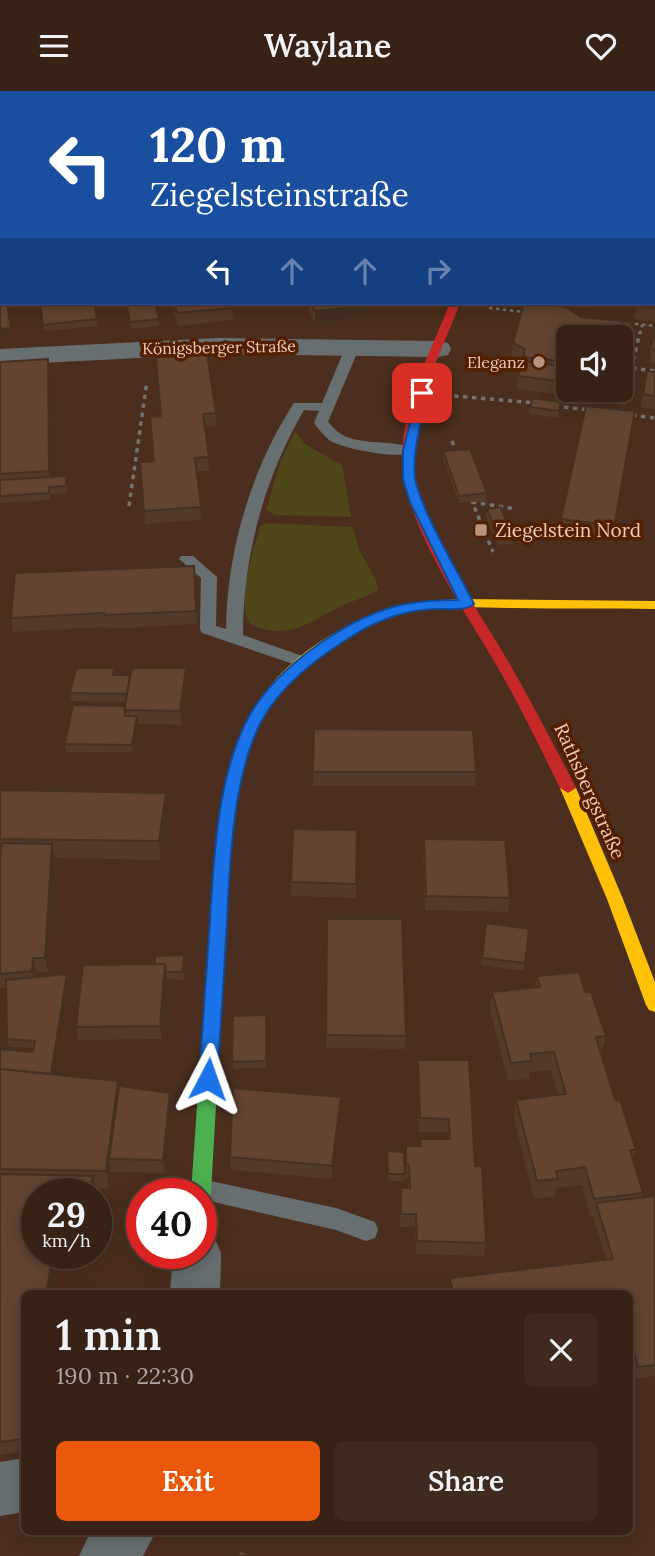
<!DOCTYPE html>
<html lang="en">
<head>
<meta charset="utf-8">
<style>
	:root { --surface:#382216; --page:#3f2a1f; --text:#f1f3f6; --muted:#aba4a1; --line:#523f35; --accent:#ea580c }
	body { margin:0; font-family:Lora,serif; background:var(--page); color:var(--text); height:100vh; display:flex; flex-direction:column; font-size:26px; white-space:nowrap }
	* { box-sizing:border-box; margin:0 }
	p { font-size:23px; color:var(--muted) }
	.icon { flex:none; width:38px; height:38px; fill:none; stroke:currentColor; stroke-width:2; stroke-linecap:round; stroke-linejoin:round }
	.map { position:relative; flex:1; overflow:hidden }
	.sheet { position:absolute; left:21px; top:1199px; width:612px; height:245px; display:flex; flex-direction:column; background:var(--surface); border-radius:10px; box-shadow:0 4px 18px #0003,0 0 0 2px var(--line) }
	.sheet>* { flex:none }
	.banner { position:absolute; left:0px; top:0px; width:656px; height:214px; box-shadow:0 4px 18px #0003,0 0 0 2px var(--line); background:#1a4fa0; color:#fff; overflow:hidden }
	.buttons { position:absolute; left:556px; top:234px; display:grid; gap:14px }
	.buttons a { display:grid; place-items:center; width:77px; height:77px; border-radius:10px; background:var(--surface); box-shadow:0 4px 18px #0003,0 0 0 2px var(--line); font-size:35px }
	.speed { position:absolute; left:21px; top:1087px; display:flex; gap:14px; font-size:35px; font-weight:700; text-align:center }
	.speed>* { display:grid; place-content:center; width:91px; height:91px; border-radius:50%; background:var(--surface); box-shadow:0 4px 18px #0003,0 0 0 2px var(--line); line-height:1 }
	.speed small { font-size:18px; font-weight:400 }
	.speed .limit { border:10px solid #d22; background:#fff; color:#111 }
	.pin { position:absolute; display:grid; place-items:center; width:60px; height:60px; color:#fff; margin:-30px; border-radius:14px; box-shadow:0 4px 10px #0006 }
	.me { position:absolute; width:77px; margin:-38px; rotate:4deg; stroke-linejoin:round; filter:drop-shadow(0 0 5px #0008) }
	.turn { display:flex; align-items:center; gap:24px; height:147px; padding:0 35px; font-size:32px }
	.turn .icon { width:91px; height:91px; stroke-width:2.5 }
	.turn b { display:block; font-size:49px; line-height:60px }
	.lanes { display:flex; align-items:center; height:66px; padding:0 35px; background:#0003; justify-content:center; gap:35px; direction:ltr }
	.lanes .off { opacity:.35 }
	.round { display:grid; place-items:center; flex:none; width:74px; height:74px; border-radius:10px; background:var(--page) }
	.headline { display:flex; align-items:center; justify-content:space-between; height:119px; padding:0 35px }
	h1 { font-size:42px; font-weight:600; line-height:52px }
	.action { display:flex; gap:14px; margin-top:auto; padding:14px 35px }
	.action a { flex:1; height:80px; border-radius:10px; background:var(--accent); color:#fff; font-size:28px; font-weight:600; line-height:80px; text-align:center }
	.action a+a { background:var(--page); color:var(--text) }
	header { display:flex; justify-content:space-between; align-items:center; height:91px; padding:0 35px; background:var(--surface); font-size:32px; font-weight:600 }
	.map>svg:first-child { display:block }
	.green { fill:#4d4719 }
	.lines { fill:none; stroke-linecap:round; stroke-linejoin:round }
	.path-far1 { stroke:#717271; stroke-width:2.5; stroke-dasharray:3.5 3.5; stroke-linecap:butt }
	.path { stroke:#717271; stroke-width:3.5; stroke-dasharray:4.5 4.5; stroke-linecap:butt }
	.lane { fill:#686f71; fill-rule:evenodd }
	.street { fill:#686f71; fill-rule:evenodd }
	.fast { fill:#4caf50; fill-rule:evenodd }
	.slow { fill:#ffc107; fill-rule:evenodd }
	.jam { fill:#c62828; fill-rule:evenodd }
	.wall { fill:#543a2a }
	.shaded-wall { fill:#453022 }
	.building { fill:#624431; stroke:#453022; stroke-width:2 }
	.route { fill:#1a73e8; stroke:#114b97; stroke-width:2 }
	.poi-dot { fill:#b89380; stroke:#521f00; stroke-width:2.5 }
	.labels { text-anchor:middle; dominant-baseline:central; stroke-width:7; stroke-linejoin:round; paint-order:stroke }
	.far-street-label { font-size:16px; fill:#f2c9b5; stroke:#521f00 }
	.far-poi-label { font-size:16px; fill:#f2c9b5; stroke:#521f00; text-anchor:end }
	.poi-label { font-size:19px; fill:#f2c9b5; stroke:#521f00; text-anchor:start }
	.street-label { font-size:19px; fill:#f2c9b5; stroke:#521f00 }
</style>
</head>
<body>
<header><svg class="icon" aria-label="menu" viewBox="0 0 24 24"><path d="M4 6h16M4 12h16M4 18h16"/></svg>Waylane<svg class="icon" aria-label="heart" viewBox="0 0 24 24"><path d="M12 20l-8-8c-3-5 5-10 8-4 3-6 11-1 8 4z"/></svg></header>
<div class="map">
<svg width="655" height="1465" viewBox="0 0 655 1465">
	<rect width="100%" height="100%" fill="#4b2e1d"/>
	<g class="green">
		<polygon points="295,340 305,353 342,374 351,426 275,424 266,419 281,369"/>
		<path d="M267,432L353,436L359,459L376,489L378,499C367,506 355,509 343,514C315,527 297,546 263,538C256,536 249,533 247,526C239,499 254,461 260,435Z"/>
	</g>
	<g class="lines">
		<g class="path-far1">
			<polyline points="489,217 525,221"/>
			<polyline points="628,232 655,235"/>
			<polyline points="640,243 642,234"/>
		</g>
		<g class="path">
			<polyline points="632,277 655,280"/>
			<polyline points="454,305 536,312"/>
			<polyline points="555,315 592,319"/>
			<polyline points="621,322 640,241"/>
			<polyline points="632,324 655,327"/>
			<polyline points="452,350 457,363"/>
			<polyline points="471,408 493,461"/>
			<polyline points="472,411 516,418"/>
			<polyline points="129,415 147,290"/>
		</g>
		<g class="lane">
			<rect x="654" y="174" width="1" height="8"/>
			<path d="M353,251L360,255L328,331C332,335 336,340 341,343C361,356 402,347 416,360C405,370 342,358 329,349C324,344 318,338 314,332L319,320L304,319C264,388 243,465 243,544L311,568L314,572L305,577L202,542L200,538L201,487L179,468L181,465H193L217,486L216,535L226,538C227,460 251,378 294,312H322L346,255Z"/>
			<polygon points="201,1088 336,1117 375,1131 378,1139 375,1147 366,1150 336,1139 201,1108 201,1102 191,1102 189,1098 193,1091"/>
		</g>
		<g class="street">
			<polygon points="219,247 438,250 448,252 451,258 448,264 438,266 219,263 0,274 0,258"/>
			<polygon points="201,1142 214,1146 221,1162 220,1202 170,1202 173,1162 201,1162"/>
			<polygon points="24,1367 24,1421 0,1425 0,1371"/>
			<polygon points="91,1440 156,1440 143,1465 79,1465"/>
		</g>
		<g class="fast">
			<rect x="654" y="52" width="1" height="6"/>
			<polygon points="230,701 238,706 230,770 211,1102 208,1108 201,1110 201,1102 191,1102 214,770 222,706"/>
		</g>
		<g class="slow">
			<rect x="501" y="0" width="8" height="2"/>
			<rect x="0" y="79" width="2" height="6"/>
			<path d="M462,508L655,510V518C607,517 560,518 512,517C477,517 440,513 406,522C345,537 283,582 256,640C247,661 242,683 238,706L235,710H225L222,706C227,683 232,660 242,639C282,555 372,510 462,508Z"/>
			<polygon points="568,692 576,697 623,808 655,891 655,921 649,919 646,914 607,808 560,697"/>
		</g>
		<path class="jam" d="M450,212H460C442,260 414,312 414,364C414,429 476,515 508,570C532,612 554,654 576,697L568,702L560,697C539,654 518,611 494,570C462,515 400,427 402,363C404,311 431,259 450,212Z"/>
	</g>
	<g class="wall">
		<polygon points="0,0 62,0 62,2 2,2 2,21 0,21"/>
		<polygon points="655,197 655,230 634,228 637,212"/>
		<polygon points="40,212 97,228 98,235 44,240"/>
		<polygon points="125,212 155,212 160,235 131,238"/>
		<polygon points="172,212 231,212 232,217 233,229 178,235"/>
		<polygon points="306,212 363,212 364,227 315,232"/>
		<polygon points="385,212 397,212 386,214"/>
		<polygon points="534,212 587,212 586,217"/>
		<polygon points="581,226 631,231 628,244 620,243 569,247 569,289 565,304 517,298 518,285 521,274 511,269 513,252"/>
		<polygon points="655,237 655,272 649,271"/>
		<polygon points="0,271 50,281 50,386 67,392 67,402 50,403 50,409 0,412"/>
		<polygon points="647,280 655,281 655,318 641,316"/>
		<polygon points="561,311 558,327 529,323 530,316"/>
		<polygon points="216,322 216,335 205,336 209,380 196,380 201,429 145,433 140,371 154,370 150,326"/>
		<polygon points="633,333 611,449 559,442 561,428"/>
		<polygon points="443,360 487,402 486,410 459,412 443,368"/>
		<polygon points="487,418 512,446 511,453 498,454 486,425"/>
		<polygon points="194,475 197,533 106,538 105,536 13,541 11,527"/>
		<polygon points="114,577 115,584 130,584 186,577 187,591 182,634 138,633 133,661 66,661 65,653 125,615 126,611 71,610 70,602"/>
		<polygon points="314,638 476,681 475,695 313,695"/>
		<polygon points="0,699 166,702 167,720 161,769 55,767 48,881 36,881 36,886 67,883 68,891 53,983 118,990 119,995 172,1015 165,1082 111,1081 109,1098 95,1097 95,1102 37,1102 37,1162 86,1162 84,1177 56,1177 52,1202 24,1202 24,1360 0,1364 0,958 33,961 33,957 9,956 7,948 6,897 0,897"/>
		<polygon points="357,739 356,807 291,805 291,791"/>
		<polygon points="424,748 510,807 508,821 425,819 423,762"/>
		<polygon points="327,828 406,945 405,958 326,957"/>
		<polygon points="486,832 529,838 524,880 481,874"/>
		<polygon points="185,872 184,889 167,888 162,948 78,949 76,936 155,874"/>
		<polygon points="537,885 585,901 606,945 601,963 615,1009 636,1059 633,1070 643,1102 642,1107 655,1108 655,1285 634,1288 630,1272 630,1202 449,1202 450,1187 606,1169 593,1125 590,1125 582,1094 556,1097 555,1105 534,1108 514,1027 516,1009 558,1004 551,979 530,981 529,988 508,990 490,920 492,901 535,897"/>
		<polygon points="266,924 266,977 233,978 232,971"/>
		<polygon points="418,969 475,1075 486,1152 484,1165 416,1163 415,1136 400,1136 401,1097 408,1097 408,1087 405,1087 406,1055 420,1055 420,1048 448,1048 448,1041 419,1041 417,982"/>
		<polygon points="340,1020 332,1088 231,1079 230,1066"/>
		<polygon points="387,1060 405,1083 404,1090 388,1090"/>
	</g>
	<g class="shaded-wall">
		<polygon points="364,215 364,227 315,232 315,220"/>
		<polygon points="11,237 12,243 0,245 0,238"/>
		<polygon points="48,268 50,281 51,393 49,380"/>
		<polygon points="569,280 569,286 565,304 566,291"/>
		<polygon points="186,577 187,591 182,634 180,620"/>
		<polygon points="137,625 138,633 133,661 132,654"/>
		<polygon points="166,702 167,720 161,769 159,750"/>
		<polygon points="52,753 55,767 48,881 45,867"/>
		<polygon points="33,867 36,881 35,893 32,880"/>
		<polygon points="165,873 167,887 162,948 160,935"/>
		<polygon points="67,883 68,891 51,1001 49,993"/>
		<polygon points="118,990 121,1008 109,1068 111,1081 109,1098 106,1080"/>
		<polygon points="170,1002 172,1015 165,1082 163,1069"/>
		<polygon points="341,1006 340,1020 332,1088 332,1075"/>
		<polygon points="93,1085 95,1098 95,1102 90,1102"/>
		<polygon points="82,1162 86,1162 84,1177 81,1164"/>
		<polygon points="53,1164 56,1177 52,1202 46,1202"/>
	</g>
	<g class="building">
		<polygon points="0,0 58,0 58,2 2,2 2,10 0,10"/>
		<polygon points="327,0 389,0 388,2 326,2"/>
		<polygon points="427,0 453,0 452,2 426,2"/>
		<polygon points="613,0 655,0 655,3 654,2 613,2"/>
		<polygon points="0,169 2,175 2,212 7,212 11,237 0,238"/>
		<polygon points="654,197 655,217 636,215 637,212 654,212"/>
		<polygon points="40,212 94,212 97,228 43,234"/>
		<polygon points="126,212 155,212 159,228 130,231"/>
		<polygon points="174,212 231,212 232,217 177,222"/>
		<polygon points="311,212 363,212 364,215 315,220"/>
		<polygon points="524,212 565,216 581,226 622,230 617,247 569,247 569,271 523,266 525,258 513,252"/>
		<polygon points="622,230 631,231 629,237 621,236"/>
		<polygon points="655,237 655,259 651,258"/>
		<polygon points="207,263 216,322 203,323 209,366 195,367 201,416 144,420 140,371 154,370 150,326 161,325 156,266"/>
		<polygon points="48,268 49,380 0,383 0,271"/>
		<polygon points="522,270 569,276 566,291 518,285"/>
		<polygon points="647,280 655,281 655,305 643,303"/>
		<polygon points="533,307 561,311 559,320 530,316"/>
		<polygon points="586,315 635,320 614,435 561,428"/>
		<polygon points="470,358 487,402 459,405 443,360"/>
		<polygon points="66,385 66,395 49,396 49,402 0,405 0,389"/>
		<polygon points="501,416 512,446 499,447 487,418"/>
		<polygon points="194,475 196,520 104,524 104,522 11,527 15,482"/>
		<polygon points="76,577 114,577 113,584 130,584 127,603 70,602"/>
		<polygon points="132,577 186,577 180,620 124,619"/>
		<polygon points="73,614 125,615 125,625 137,625 132,654 65,653"/>
		<polygon points="314,638 473,639 476,681 313,681"/>
		<polygon points="0,699 166,702 159,750 0,748"/>
		<polygon points="293,738 357,739 356,793 291,791"/>
		<polygon points="424,748 505,749 510,807 426,805"/>
		<polygon points="2,752 52,753 45,867 33,867 32,880 0,883 0,768"/>
		<polygon points="327,828 402,828 406,945 326,944"/>
		<polygon points="486,832 529,838 525,872 482,867"/>
		<polygon points="184,864 183,881 166,881 165,873 155,874 155,865"/>
		<polygon points="165,873 160,935 76,936 83,874"/>
		<polygon points="579,881 585,901 591,901 606,945 596,946 615,1009 620,1009 636,1059 630,1059 643,1102 594,1108 585,1076 556,1080 558,1088 537,1090 516,1009 566,1003 554,961 530,963 532,970 511,972 492,901 540,896 537,885"/>
		<polygon points="67,883 51,983 0,978 0,958 33,961 35,950 7,948 6,889"/>
		<polygon points="266,924 266,970 232,971 233,925"/>
		<polygon points="418,969 469,969 475,1075 482,1075 486,1152 417,1150 416,1123 401,1123 401,1097 410,1097 409,1074 406,1073 406,1055 421,1055 420,1048 450,1048 449,1028 420,1027"/>
		<polygon points="0,978 118,990 106,1080 0,1078"/>
		<polygon points="119,995 170,1002 163,1069 109,1068"/>
		<polygon points="233,997 341,1006 332,1075 230,1066"/>
		<polygon points="387,1060 404,1061 405,1083 388,1083"/>
		<polygon points="0,1083 93,1085 90,1102 37,1102 37,1162 82,1162 81,1164 53,1164 46,1202 24,1202 24,1341 23,1348 0,1351"/>
		<polygon points="654,1105 655,1108 655,1274 638,1276 633,1257 630,1257 630,1202 453,1202 450,1187 613,1168 596,1112"/>
		<polygon points="240,1459 253,1465 237,1465"/>
	</g>
	<path class="route" d="M418,300L428,302C422,329 412,358 415,387C420,418 459,482 474,513C466,520 450,518 439,518C407,518 375,530 349,547C316,568 280,595 261,631C233,686 230,768 227,829C224,882 221,935 217,988L215,994L208,996L202,994L199,988C203,935 206,882 210,829C214,764 217,690 246,631C272,579 344,528 400,514C420,510 439,509 458,509L410,411L403,388V360Z"/>
	<g class="poi-dot">
		<circle cx="539" cy="271" r="7"/>
		<rect x="474" y="432" width="14" height="14" rx="3.5"/>
	</g>
	<g class="labels">
		<g class="far-street-label">
			<text transform="translate(219 256) rotate(-1)">Königsberger Straße</text>
		</g>
		<g class="far-poi-label">
			<text x="525" y="271">Eleganz</text>
		</g>
		<g class="poi-label">
			<text x="495" y="439">Ziegelstein Nord</text>
		</g>
		<g class="street-label">
			<text transform="translate(590 700) rotate(66)">Rathsbergstraße</text>
		</g>
	</g>
</svg>
<div class="buttons">
<a><svg class="icon" aria-label="sound" viewBox="0 0 24 24"><path d="M4 9h4l5-4v14l-5-4H4zM17 9q2 3 0 6"/></svg></a>
</div>
<div class="speed"><div>29<small>km/h</small></div><div class="limit">40</div></div>
<div class="pin" style="left:422px;top:302px;background:#d93025"><svg class="icon" aria-label="arrive" viewBox="0 0 24 24"><path d="M6 21V4h12l-3 4 3 4H6"/></svg></div>
<svg class="me" style="left:208px;top:988px" viewBox="-20 -20 40 40"><path d="M0-17L14 15 0 8-14 15z" fill="#1a73e8" stroke="#fff" stroke-width="4"/></svg>
<div class="banner">
<div class="turn"><svg class="icon" aria-label="left" viewBox="0 0 24 24"><path d="M17 20v-9H6M10 6l-5 5 5 5"/></svg><div><b>120 m</b>Ziegelsteinstraße</div></div>
<div class="lanes"><svg class="icon" aria-label="left" viewBox="0 0 24 24"><path d="M17 20v-9H6M10 6l-5 5 5 5"/></svg><svg class="icon off" aria-label="ahead" viewBox="0 0 24 24"><path d="M12 20V5M6 11l6-6 6 6"/></svg><svg class="icon off" aria-label="ahead" viewBox="0 0 24 24"><path d="M12 20V5M6 11l6-6 6 6"/></svg><svg class="icon off" aria-label="right" viewBox="0 0 24 24"><path d="M7 20v-9h11M14 6l5 5-5 5"/></svg></div>
</div>
<section class="sheet">
<div class="headline"><div><h1>1 min</h1><p>190 m · 22:30</p></div><a class="round"><svg class="icon" aria-label="close" viewBox="0 0 24 24"><path d="M6 6l12 12M18 6L6 18"/></svg></a></div>
<div class="action"><a>Exit</a><a>Share</a></div>
</section>
</div>
</body>
</html>
